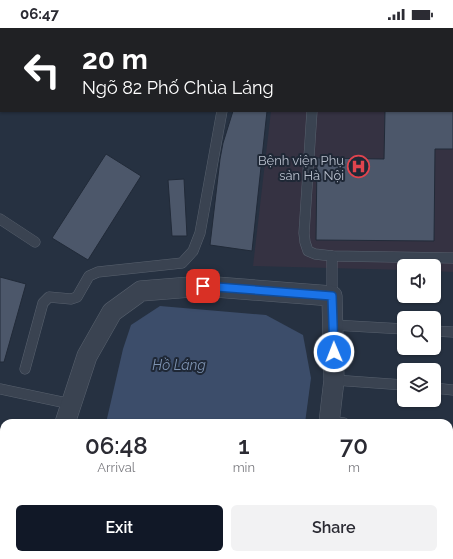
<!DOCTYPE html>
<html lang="en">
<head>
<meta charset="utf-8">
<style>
	:root { --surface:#fff; --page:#f2f2f3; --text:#2b2b33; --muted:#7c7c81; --accent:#111827 }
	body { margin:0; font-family:Raleway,sans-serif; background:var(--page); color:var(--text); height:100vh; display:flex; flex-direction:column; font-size:15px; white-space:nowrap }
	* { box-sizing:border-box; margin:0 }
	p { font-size:13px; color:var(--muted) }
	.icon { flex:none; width:22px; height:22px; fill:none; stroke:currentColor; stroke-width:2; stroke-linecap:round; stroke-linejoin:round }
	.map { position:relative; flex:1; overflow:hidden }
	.sheet { position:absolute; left:0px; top:391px; width:453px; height:140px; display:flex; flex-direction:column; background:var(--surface); border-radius:12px 12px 0 0; box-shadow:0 1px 3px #0004 }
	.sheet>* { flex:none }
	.hud { position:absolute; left:0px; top:0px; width:453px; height:84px; box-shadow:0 1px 3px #0004; background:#202124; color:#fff; overflow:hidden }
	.buttons { position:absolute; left:397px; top:231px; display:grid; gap:8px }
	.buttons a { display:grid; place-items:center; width:44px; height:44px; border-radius:6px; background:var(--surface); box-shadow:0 1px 3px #0004; font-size:20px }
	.pin { position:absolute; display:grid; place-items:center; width:34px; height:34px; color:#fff; margin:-17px; border-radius:8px; box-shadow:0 2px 6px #0006 }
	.me { position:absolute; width:44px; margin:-22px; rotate:359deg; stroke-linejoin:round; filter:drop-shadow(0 0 3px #0008) }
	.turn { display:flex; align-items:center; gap:14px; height:84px; padding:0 16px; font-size:18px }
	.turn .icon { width:52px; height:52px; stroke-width:2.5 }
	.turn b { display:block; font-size:28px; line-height:34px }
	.eta { display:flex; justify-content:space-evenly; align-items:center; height:68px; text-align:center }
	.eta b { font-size:24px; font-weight:600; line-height:28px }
	.action { display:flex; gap:8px; margin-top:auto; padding:8px 16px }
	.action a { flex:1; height:46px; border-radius:6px; background:var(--accent); color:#fff; font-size:16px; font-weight:600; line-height:46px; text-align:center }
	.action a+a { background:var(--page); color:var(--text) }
	.status { display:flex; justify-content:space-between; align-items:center; height:28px; padding:0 20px; background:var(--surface); direction:ltr }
	.status svg { height:11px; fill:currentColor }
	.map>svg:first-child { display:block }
	.medical { fill:#353242 }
	.water { fill:#3c4d6a }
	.building { fill:#4c576a; stroke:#212a38 }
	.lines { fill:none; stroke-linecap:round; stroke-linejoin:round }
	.service-casing { stroke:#58616e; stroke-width:11 }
	.minor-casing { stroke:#58616e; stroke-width:21 }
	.service { stroke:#3a4351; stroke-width:10 }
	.minor { stroke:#3a4351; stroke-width:20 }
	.route-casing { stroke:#114b97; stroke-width:10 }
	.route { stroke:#1a73e8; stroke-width:7 }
	.labels { text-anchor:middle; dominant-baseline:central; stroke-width:4; stroke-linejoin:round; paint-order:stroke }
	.poi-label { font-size:13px; fill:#b7becb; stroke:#1f2836; text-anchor:end }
	.water-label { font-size:14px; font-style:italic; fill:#7e93b2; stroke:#1f2836 }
</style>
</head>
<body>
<div class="status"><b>06:47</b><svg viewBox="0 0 49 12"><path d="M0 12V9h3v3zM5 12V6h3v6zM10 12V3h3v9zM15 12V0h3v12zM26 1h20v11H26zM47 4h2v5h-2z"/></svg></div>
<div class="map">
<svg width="453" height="531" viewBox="0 0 453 531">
	<rect width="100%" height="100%" fill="#263141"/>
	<g class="medical">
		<polygon points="280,0 453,0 453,244 434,243 434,238 404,238 404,242 253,238 271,83 452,83 452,1 280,1"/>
		<polygon points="453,422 453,531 358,531 361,527 449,527 449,426"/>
	</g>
	<g class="water">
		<polygon points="160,278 266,287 303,307 311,350 305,395 106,395 123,321 131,297"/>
		<polygon points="63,527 281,527 284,531 63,531"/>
	</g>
	<g class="building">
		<polygon points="233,83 267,83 252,223 210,217 220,131 223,115"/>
		<polygon points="385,83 453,83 453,121 435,121 434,213 316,212 317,130 384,131"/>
		<polygon points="106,126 141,148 88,232 52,210"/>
		<polygon points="184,151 187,208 172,208 168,152"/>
		<polygon points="0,249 26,256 4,334 0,334"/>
	</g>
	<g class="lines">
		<defs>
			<g id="service">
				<polyline points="242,1 242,0"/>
				<polyline points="322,1 322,0"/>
				<polyline points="0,28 1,29"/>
				<polyline points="0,56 1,53"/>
				<polyline points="312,83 304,205 305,214 308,223 315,226 332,228 453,230"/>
				<polyline points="0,191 35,214"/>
				<polyline points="332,268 332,228"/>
				<polyline points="333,297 404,301"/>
				<polyline points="434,303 453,304"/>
				<polyline points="25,341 43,275 49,269 71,271 77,269 89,248 98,244 182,235 193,223 200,205 222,83"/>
				<polyline points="334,352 404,357"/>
				<polyline points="434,360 453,362"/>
				<polyline points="0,361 71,376"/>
				<polyline points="329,393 344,395"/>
				<polyline points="0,467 4,468"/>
			</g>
			<g id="minor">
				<polyline points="65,395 87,328 112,284 141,263 203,258 332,268 334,352 329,395"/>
				<polyline points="330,527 330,531"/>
				<polyline points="50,531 50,527"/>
			</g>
		</defs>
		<use href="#service" class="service-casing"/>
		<use href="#minor" class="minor-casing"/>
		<use href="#service" class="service"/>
		<use href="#minor" class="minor"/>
	</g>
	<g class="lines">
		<defs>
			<polyline id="route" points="203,258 332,268 334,324"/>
		</defs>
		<use href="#route" class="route-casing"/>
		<use href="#route" class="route"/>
	</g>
	<defs>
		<symbol id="hospital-ring" viewBox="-11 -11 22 22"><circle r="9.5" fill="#1f2836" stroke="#e0444e" stroke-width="1.5"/><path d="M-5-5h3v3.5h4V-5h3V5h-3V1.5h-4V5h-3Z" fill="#e0444e"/></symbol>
	</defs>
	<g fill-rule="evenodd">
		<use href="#hospital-ring" x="346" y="126" width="25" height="25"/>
	</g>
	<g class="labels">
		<g class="poi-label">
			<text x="344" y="132">Bệnh viện Phụ<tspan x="344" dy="15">sản Hà Nội</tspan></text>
		</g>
		<g class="water-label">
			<text x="179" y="337">Hồ Láng</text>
		</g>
	</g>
</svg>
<div class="buttons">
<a><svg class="icon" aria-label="sound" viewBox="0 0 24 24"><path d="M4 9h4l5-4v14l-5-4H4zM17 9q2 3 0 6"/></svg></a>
<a><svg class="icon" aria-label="search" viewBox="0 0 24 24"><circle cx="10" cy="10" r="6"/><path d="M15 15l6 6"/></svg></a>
<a><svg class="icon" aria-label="layers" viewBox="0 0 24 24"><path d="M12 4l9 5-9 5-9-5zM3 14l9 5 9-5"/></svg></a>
</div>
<div class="pin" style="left:203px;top:258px;background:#d93025"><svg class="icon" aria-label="arrive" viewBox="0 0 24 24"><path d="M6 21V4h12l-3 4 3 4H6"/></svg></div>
<svg class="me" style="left:334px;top:324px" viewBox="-20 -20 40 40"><circle r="17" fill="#1a73e8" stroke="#fff" stroke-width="3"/><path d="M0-11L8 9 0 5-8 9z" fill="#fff"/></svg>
<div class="hud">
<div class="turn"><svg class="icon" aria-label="left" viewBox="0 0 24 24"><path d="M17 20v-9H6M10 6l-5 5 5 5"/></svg><div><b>20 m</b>Ngõ 82 Phố Chùa Láng</div></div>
</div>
<section class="sheet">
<div class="eta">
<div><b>06:48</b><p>Arrival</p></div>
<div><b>1</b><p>min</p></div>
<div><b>70</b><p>m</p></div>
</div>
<div class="action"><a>Exit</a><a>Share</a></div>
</section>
</div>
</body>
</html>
